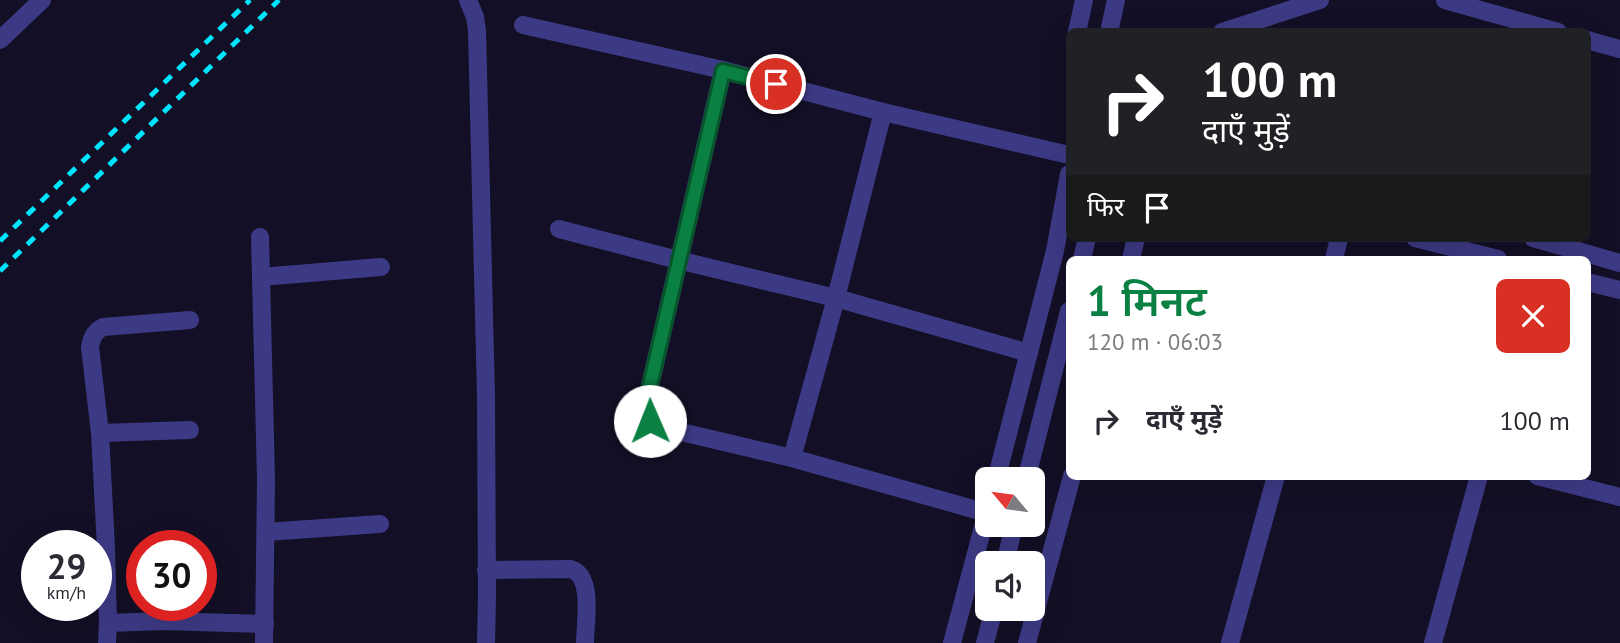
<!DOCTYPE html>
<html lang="hi">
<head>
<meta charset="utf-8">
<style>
	:root { --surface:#fff; --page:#f7f7f7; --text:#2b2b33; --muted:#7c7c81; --accent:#0b8043 }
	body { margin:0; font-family:"PT Sans","Noto Sans Devanagari",sans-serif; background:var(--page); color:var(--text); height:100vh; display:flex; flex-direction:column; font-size:26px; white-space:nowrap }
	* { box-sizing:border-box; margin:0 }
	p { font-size:23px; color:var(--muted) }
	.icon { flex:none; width:38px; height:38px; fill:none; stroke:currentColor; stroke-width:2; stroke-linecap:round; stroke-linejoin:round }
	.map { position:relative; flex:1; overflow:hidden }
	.sheet { position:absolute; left:1066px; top:256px; width:525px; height:224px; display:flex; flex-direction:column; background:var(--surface); border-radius:10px; box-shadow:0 7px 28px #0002 }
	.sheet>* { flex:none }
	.banner { position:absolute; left:1066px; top:28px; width:525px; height:214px; border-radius:10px; box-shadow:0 7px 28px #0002; background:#202124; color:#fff; overflow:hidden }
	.needle { width:46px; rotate:299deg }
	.fabs { position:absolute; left:975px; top:467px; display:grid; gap:14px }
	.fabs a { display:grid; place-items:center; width:70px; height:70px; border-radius:10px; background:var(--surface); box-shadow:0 7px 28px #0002; font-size:35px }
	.speed { position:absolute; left:21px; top:530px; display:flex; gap:14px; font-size:35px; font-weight:700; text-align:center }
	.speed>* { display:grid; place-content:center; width:91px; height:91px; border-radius:50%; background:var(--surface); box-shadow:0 7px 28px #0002; line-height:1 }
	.speed small { font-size:18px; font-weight:400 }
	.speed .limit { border:10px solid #d22; background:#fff; color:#111 }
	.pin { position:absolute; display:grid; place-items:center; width:60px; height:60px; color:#fff; margin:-30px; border:4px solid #fff; border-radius:50%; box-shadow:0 2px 7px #0007 }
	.me { position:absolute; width:77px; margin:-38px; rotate:359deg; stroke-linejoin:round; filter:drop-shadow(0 0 5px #0008) }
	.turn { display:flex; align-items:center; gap:24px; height:147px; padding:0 21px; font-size:32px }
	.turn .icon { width:91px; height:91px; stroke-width:2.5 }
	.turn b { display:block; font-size:49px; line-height:60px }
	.then { display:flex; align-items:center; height:66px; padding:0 21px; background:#0003; gap:14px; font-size:26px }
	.round { display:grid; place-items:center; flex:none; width:74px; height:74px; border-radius:10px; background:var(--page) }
	.head { display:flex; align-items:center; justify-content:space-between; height:119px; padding:0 21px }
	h1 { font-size:42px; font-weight:600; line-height:52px; color:var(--accent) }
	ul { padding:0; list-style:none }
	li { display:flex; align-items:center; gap:21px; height:91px; padding:0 21px }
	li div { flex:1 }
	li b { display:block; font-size:26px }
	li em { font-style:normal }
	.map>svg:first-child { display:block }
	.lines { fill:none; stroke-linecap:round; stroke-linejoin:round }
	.minor { stroke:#3d3a85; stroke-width:18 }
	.rail { stroke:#00e5ff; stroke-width:5; stroke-dasharray:10 9; stroke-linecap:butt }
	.route-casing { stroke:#07532c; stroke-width:18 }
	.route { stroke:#0b8043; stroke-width:12 }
</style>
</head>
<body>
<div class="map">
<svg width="1620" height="643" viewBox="0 0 1620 643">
	<rect width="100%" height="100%" fill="#130f26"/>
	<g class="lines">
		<g class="minor">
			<polyline points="468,0 475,17 477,30 486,396 487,595 486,643"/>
			<polyline points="1445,0 1558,32"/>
			<polyline points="523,25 723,70 883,112 1069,155"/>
			<polyline points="1077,32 1084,0"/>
			<polyline points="1109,32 1116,0"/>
			<polyline points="1222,32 1320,0"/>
			<polyline points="0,40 42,0"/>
			<polyline points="1587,40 1620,49"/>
			<path d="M723,70L646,403C646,413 648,419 656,426L792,458L987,513"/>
			<polyline points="559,229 678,260 836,298 1029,353"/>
			<polyline points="260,237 266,479 264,643"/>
			<polyline points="1415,238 1498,259"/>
			<polyline points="1533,238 1620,263"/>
			<polyline points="1082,259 1087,238"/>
			<polyline points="1131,259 1136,238"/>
			<polyline points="1334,259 1339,238"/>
			<polyline points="261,277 381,267"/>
			<polyline points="1587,282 1620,290"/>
			<polyline points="100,433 190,430"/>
			<polyline points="792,458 836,298 883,112"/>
			<polyline points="1537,476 1620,497"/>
			<polyline points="996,480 1055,251 1069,174"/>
			<polyline points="1026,480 1069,311"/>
			<polyline points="266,532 380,524"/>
			<polyline points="1005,564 1014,525"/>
			<path d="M486,570L571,569C594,576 585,623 585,643"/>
			<polyline points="108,623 164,621 265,624"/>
			<path d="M107,643L108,623L106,548L100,433L90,347C92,337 94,332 103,327L190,320"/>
			<polyline points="952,643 987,512"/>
			<polyline points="985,643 994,609"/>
			<polyline points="1027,643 1072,476"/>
			<polyline points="1230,643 1276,476"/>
			<polyline points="1433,643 1479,476"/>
		</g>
		<g class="rail">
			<polyline points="0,241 250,0"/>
			<polyline points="0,271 279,0"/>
		</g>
	</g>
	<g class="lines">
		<defs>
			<polyline id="route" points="650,421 646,412 646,403 723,71 776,84"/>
		</defs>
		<use href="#route" class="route-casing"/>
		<use href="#route" class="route"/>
	</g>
</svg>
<div class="fabs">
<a><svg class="needle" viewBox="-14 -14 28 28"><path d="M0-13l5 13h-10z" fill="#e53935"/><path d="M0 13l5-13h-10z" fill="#7c7c81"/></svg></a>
<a><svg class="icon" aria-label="sound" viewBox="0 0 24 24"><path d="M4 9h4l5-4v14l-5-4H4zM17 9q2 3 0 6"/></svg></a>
</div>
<div class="speed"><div>29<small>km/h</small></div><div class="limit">30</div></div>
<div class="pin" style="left:776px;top:84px;background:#d93025"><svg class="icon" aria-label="arrive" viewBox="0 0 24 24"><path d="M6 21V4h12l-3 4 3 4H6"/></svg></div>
<svg class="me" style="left:650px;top:421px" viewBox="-20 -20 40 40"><circle r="19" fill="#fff"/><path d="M0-13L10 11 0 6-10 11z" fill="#0b8043"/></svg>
<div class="banner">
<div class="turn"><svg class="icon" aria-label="right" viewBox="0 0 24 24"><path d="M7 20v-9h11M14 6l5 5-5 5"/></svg><div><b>100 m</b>दाएँ मुड़ें</div></div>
<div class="then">फिर<svg class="icon" aria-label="arrive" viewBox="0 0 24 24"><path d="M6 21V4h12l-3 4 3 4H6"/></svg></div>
</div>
<section class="sheet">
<div class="head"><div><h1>1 मिनट</h1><p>120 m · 06:03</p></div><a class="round" style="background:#d93025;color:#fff"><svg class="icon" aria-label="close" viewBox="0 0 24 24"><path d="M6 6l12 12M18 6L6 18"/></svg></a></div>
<ul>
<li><svg class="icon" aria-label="right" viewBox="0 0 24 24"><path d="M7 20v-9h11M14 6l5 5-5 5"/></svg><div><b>दाएँ मुड़ें</b></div><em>100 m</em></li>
</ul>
</section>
</div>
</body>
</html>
